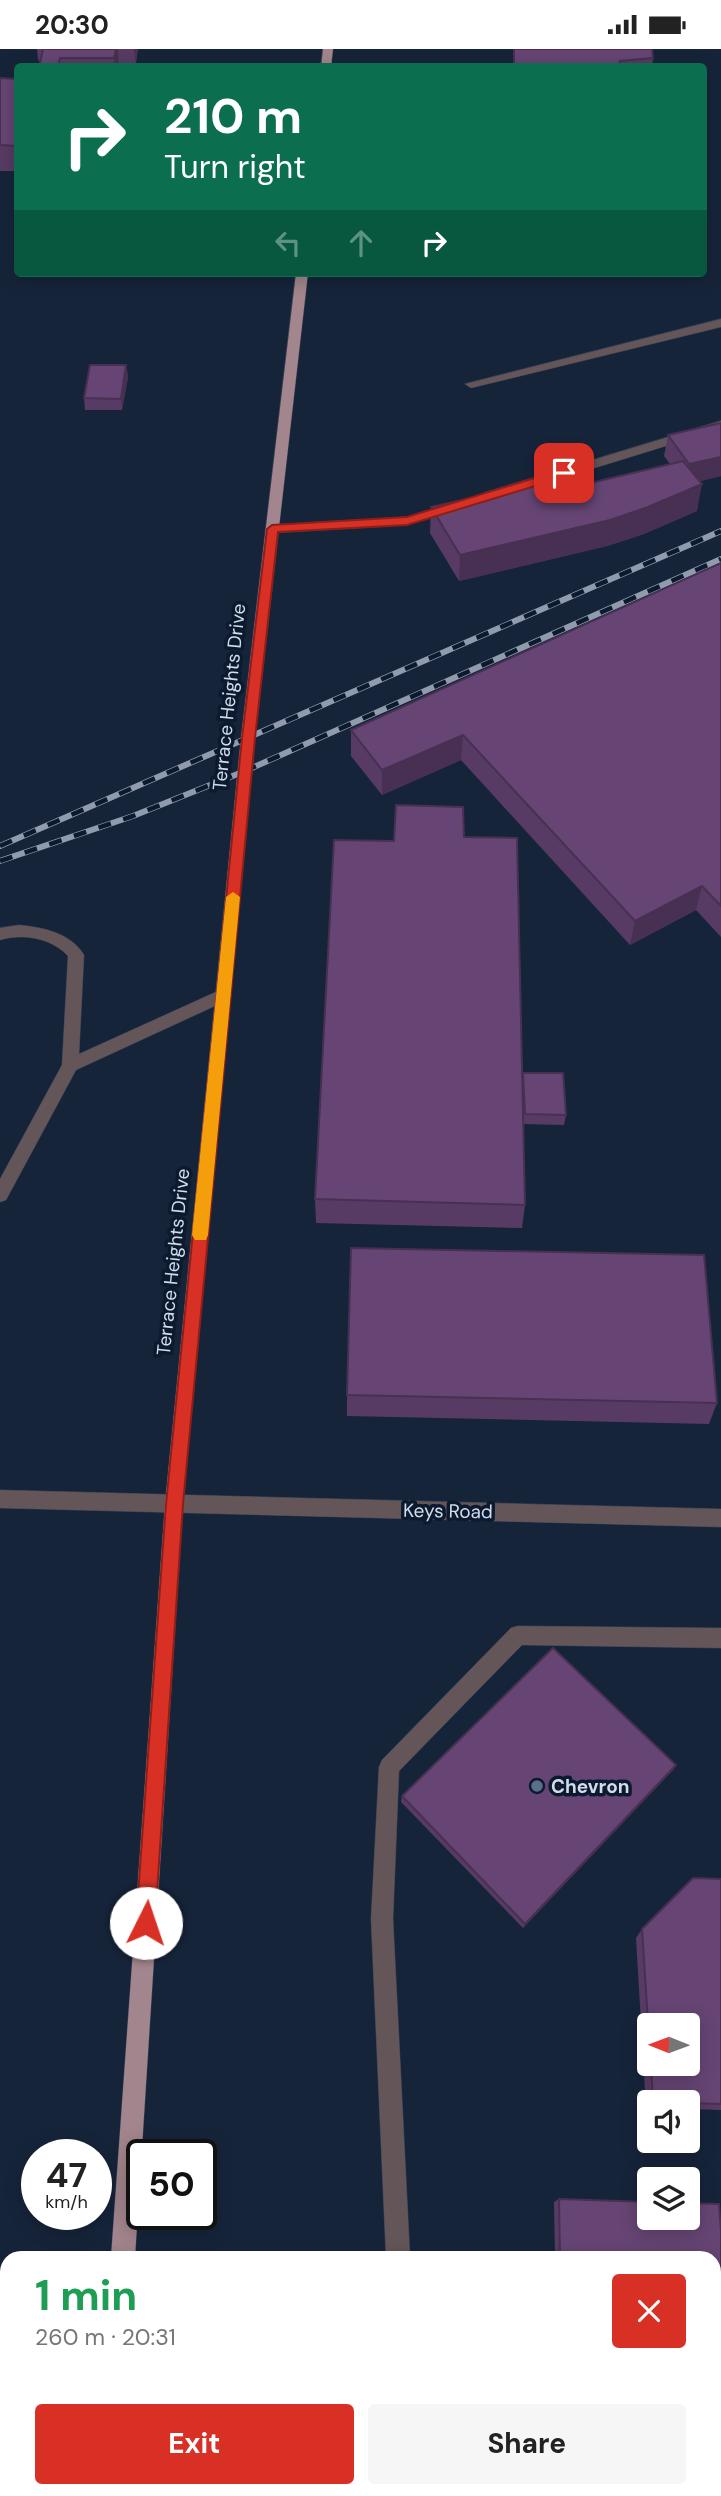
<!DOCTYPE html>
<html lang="en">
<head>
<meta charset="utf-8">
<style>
	:root { --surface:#fff; --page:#f6f6f6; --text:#222; --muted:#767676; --accent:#d93025 }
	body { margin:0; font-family:"DM Sans",sans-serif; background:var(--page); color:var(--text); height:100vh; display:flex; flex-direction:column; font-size:26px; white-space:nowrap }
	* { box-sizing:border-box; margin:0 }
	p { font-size:23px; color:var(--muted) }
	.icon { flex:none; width:38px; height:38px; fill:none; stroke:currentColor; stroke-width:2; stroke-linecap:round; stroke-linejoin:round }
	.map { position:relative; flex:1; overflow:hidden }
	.details { position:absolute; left:0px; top:2202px; width:721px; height:247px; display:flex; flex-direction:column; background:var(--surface); border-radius:21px 21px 0 0; box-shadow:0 4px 18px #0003 }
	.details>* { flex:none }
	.top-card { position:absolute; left:14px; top:14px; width:693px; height:214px; border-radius:7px; box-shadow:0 4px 18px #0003; background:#0b6e4f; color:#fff; overflow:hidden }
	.needle { width:46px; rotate:271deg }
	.controls { position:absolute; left:637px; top:1964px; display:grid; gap:14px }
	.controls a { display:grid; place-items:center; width:63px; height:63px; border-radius:7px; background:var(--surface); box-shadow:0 4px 18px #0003; font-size:35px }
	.speed { position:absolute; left:21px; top:2090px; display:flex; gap:14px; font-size:35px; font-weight:700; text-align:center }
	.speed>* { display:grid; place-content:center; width:91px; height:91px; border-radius:50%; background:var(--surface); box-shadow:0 4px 18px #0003; line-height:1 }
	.speed small { font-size:18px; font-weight:400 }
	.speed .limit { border:4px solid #111; border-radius:10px; background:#fff; color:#111 }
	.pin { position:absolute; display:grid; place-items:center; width:60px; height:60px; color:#fff; margin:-30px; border-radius:14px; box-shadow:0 4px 10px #0006 }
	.me { position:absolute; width:77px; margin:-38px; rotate:4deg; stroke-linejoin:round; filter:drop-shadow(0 0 5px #0008) }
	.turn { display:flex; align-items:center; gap:24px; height:147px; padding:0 35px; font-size:32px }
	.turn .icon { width:91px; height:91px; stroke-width:2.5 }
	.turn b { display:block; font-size:49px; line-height:60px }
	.lanes { display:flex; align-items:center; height:66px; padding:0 35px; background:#0003; justify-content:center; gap:35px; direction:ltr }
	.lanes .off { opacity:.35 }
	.round { display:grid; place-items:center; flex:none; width:74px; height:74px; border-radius:7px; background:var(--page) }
	.headline { display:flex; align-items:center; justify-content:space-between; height:119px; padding:0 35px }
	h1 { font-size:42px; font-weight:700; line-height:52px; color:#1e9e55 }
	.action { display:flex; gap:14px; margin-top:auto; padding:14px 35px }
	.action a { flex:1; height:80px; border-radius:7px; background:var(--accent); color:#fff; font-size:28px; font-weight:700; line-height:80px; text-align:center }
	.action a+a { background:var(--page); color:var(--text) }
	.status { display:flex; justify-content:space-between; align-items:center; height:49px; padding:0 35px; background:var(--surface); direction:ltr }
	.status svg { height:19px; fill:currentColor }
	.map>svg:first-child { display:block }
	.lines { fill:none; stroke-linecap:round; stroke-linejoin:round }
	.minor-casing { stroke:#344156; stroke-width:1 }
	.major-casing { stroke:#344156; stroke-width:1 }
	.minor { fill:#645559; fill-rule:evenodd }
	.major { fill:#a3858d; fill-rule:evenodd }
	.rail-casing { stroke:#909bad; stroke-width:6 }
	.rail { stroke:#0c1a2f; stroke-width:4.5; stroke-dasharray:13; stroke-linecap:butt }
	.wall { fill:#583b64; fill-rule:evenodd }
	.shaded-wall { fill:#473051 }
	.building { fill:#664574; stroke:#473051; stroke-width:2 }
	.route { fill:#d93025; stroke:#8d1f18; stroke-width:2 }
	.slow { fill:#f59e0b }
	.service-dot { fill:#5c6f8a; stroke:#0c1a2f; stroke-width:2.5 }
	.labels { text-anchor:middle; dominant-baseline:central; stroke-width:7; stroke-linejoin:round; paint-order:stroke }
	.street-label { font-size:19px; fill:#d2dceb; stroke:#0c1a2f }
	.poi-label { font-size:19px; font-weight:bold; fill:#d2dceb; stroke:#0c1a2f; text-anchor:start }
</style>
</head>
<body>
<div class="status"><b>20:30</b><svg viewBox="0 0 49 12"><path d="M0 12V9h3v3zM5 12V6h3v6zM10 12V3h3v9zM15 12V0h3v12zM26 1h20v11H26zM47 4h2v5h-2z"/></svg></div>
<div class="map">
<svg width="721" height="2447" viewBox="0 0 721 2447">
	<rect width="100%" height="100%" fill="#16243a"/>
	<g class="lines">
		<defs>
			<g id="minor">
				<polygon points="721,270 721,278 471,339 465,335"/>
				<polygon points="721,372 721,380 494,450 489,451 483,447 484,444"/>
				<polygon points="452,454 457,455 457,461 407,476 272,484 265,480 272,476 406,468"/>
				<path d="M19,876C42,878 71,884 84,906L79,1005L218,942L224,940L232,946L230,950L76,1021L6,1151L0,1153V1130L62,1016L68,907C52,889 23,884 0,891V879Z"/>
				<polygon points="0,1441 721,1460 721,1478 0,1459"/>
				<polygon points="518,1577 721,1579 721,1599 522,1596 399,1722 393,1870 410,2208 386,2208 371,1870 379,1718 382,1711 511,1579"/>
				<polygon points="393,2441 417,2441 415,2447 391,2447"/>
			</g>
			<g id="major">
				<polygon points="323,0 333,0 331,18 321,18"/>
				<polygon points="296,224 308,224 255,689 183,1455 135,2208 111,2208 165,1455 241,689"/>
				<rect x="90" y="2441" width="24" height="6"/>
			</g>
		</defs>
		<use href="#minor" class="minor-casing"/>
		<use href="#major" class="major-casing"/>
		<use href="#minor" class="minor"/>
		<use href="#major" class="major"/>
		<defs>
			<g id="rail">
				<polyline points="0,797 721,482"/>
				<polyline points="0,812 133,767 245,722 721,510"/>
			</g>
		</defs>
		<use href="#rail" class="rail-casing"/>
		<use href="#rail" class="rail"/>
	</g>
	<g class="wall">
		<polygon points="37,0 138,0 136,14 119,14 119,18 39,18 40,12 38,11"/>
		<polygon points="514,0 653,9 652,18 513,18"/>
		<polygon points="0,29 18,30 18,122 0,122"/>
		<polygon points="126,316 128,328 122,361 85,361 84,349"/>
		<polygon points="721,374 721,427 700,432 697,462 644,485 607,497 459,532 430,484 431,458 586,435 670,415 664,407 668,386"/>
		<polygon points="721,514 721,888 696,861 630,896 461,711 382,746 351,707 351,681"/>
		<polygon points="464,788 522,1029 566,1066 564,1076 523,1075 525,1156 522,1179 316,1174 315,1150 394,792"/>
		<polygon points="347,1346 717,1354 709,1375 347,1367"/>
		<polygon points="676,1716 673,1721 523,1879 401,1753 402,1747"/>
		<path d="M721,1830V2061L688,2060V2053H649V2059H646L636,1889L642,1880ZM649,1976L688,2014H649Z"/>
		<polygon points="559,2150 714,2208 555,2208 554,2153"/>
	</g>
	<g class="shaded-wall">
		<polygon points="116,0 118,0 119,18 115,18 114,9"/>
		<polygon points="134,0 138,0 136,14"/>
		<polygon points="126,316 128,328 122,361 121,350"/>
		<polygon points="721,408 721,427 686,436 689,415"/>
		<polygon points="702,435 697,462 644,485 607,497 459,532 460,506"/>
		<polygon points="463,686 461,711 382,746 382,721"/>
		<polygon points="702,837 696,861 630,896 635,872"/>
		<polygon points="676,1716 673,1721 523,1879 525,1875"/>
	</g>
	<g class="building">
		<polygon points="43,0 116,0 114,9 60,9 58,18 39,18"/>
		<polygon points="514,0 652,0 653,9 620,12 619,16 584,15 584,18 514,18"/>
		<polygon points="0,29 18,30 18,97 0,96"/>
		<polygon points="90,316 126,316 121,350 84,349"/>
		<polygon points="721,374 721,408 689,415 668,386"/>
		<polygon points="683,412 702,435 648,458 610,471 460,506 431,458 580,425 586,435"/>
		<polygon points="721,514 721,857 702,837 635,872 463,686 382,721 351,681"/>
		<polygon points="396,756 463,758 464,788 517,789 525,1156 315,1150 334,791 394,792"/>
		<polygon points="523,1024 563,1024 566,1066 525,1065"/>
		<polygon points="351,1199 704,1206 717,1354 347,1346"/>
		<polygon points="553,1599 676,1716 525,1875 402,1747"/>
		<polygon points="693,1829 721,1830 721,2055 688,2054 688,2053 653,2053 651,2014 688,2014 688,1976 649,1976 649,1988 642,1880"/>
		<polygon points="559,2150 649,2153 649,2168 688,2168 688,2154 719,2155 721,2183 721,2446 611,2441 714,2441 714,2208 560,2208"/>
	</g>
	<polygon class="route" points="564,420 570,424 568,427 407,476 278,483 255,689 183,1455 155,1874 152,1881 146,1883 139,1881 136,1874 166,1455 242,689 267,480 272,476 407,468"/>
	<polygon class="slow" points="233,843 240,848 208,1186 206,1191 195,1191 192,1186 226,848"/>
	<circle class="service-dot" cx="537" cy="1737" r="7"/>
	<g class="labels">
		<g class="street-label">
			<text transform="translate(229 648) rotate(-84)">Terrace Heights Drive</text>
			<text transform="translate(173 1213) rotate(-84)">Terrace Heights Drive</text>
			<text transform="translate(448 1462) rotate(1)">Keys Road</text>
		</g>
		<g class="poi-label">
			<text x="551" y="1737">Chevron</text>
		</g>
	</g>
</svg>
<div class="controls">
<a><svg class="needle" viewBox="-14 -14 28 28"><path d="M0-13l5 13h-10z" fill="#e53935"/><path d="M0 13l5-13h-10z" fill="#767676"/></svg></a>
<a><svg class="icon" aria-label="sound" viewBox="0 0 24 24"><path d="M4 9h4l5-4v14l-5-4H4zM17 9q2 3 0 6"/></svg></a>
<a><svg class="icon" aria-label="layers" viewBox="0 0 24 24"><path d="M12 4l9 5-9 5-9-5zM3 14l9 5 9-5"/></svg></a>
</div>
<div class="speed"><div>47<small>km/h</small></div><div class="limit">50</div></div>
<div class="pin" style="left:564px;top:424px;background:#d93025"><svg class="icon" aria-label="arrive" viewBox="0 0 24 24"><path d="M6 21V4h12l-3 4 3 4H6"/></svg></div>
<svg class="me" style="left:146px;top:1874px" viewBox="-20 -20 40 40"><circle r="19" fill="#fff"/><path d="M0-13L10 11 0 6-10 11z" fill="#d93025"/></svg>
<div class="top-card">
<div class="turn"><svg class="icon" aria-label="right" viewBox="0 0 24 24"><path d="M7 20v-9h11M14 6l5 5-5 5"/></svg><div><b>210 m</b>Turn right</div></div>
<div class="lanes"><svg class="icon off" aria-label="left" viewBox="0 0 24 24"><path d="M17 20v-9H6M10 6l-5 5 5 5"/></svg><svg class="icon off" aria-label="ahead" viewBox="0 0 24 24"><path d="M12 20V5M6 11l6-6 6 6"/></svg><svg class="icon" aria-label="right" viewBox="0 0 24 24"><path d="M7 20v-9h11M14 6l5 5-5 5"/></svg></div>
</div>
<section class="details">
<div class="headline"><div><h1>1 min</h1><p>260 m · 20:31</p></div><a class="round" style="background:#d93025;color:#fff"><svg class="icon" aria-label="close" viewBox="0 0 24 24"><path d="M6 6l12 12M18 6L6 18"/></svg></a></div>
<div class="action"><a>Exit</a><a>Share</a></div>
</section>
</div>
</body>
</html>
